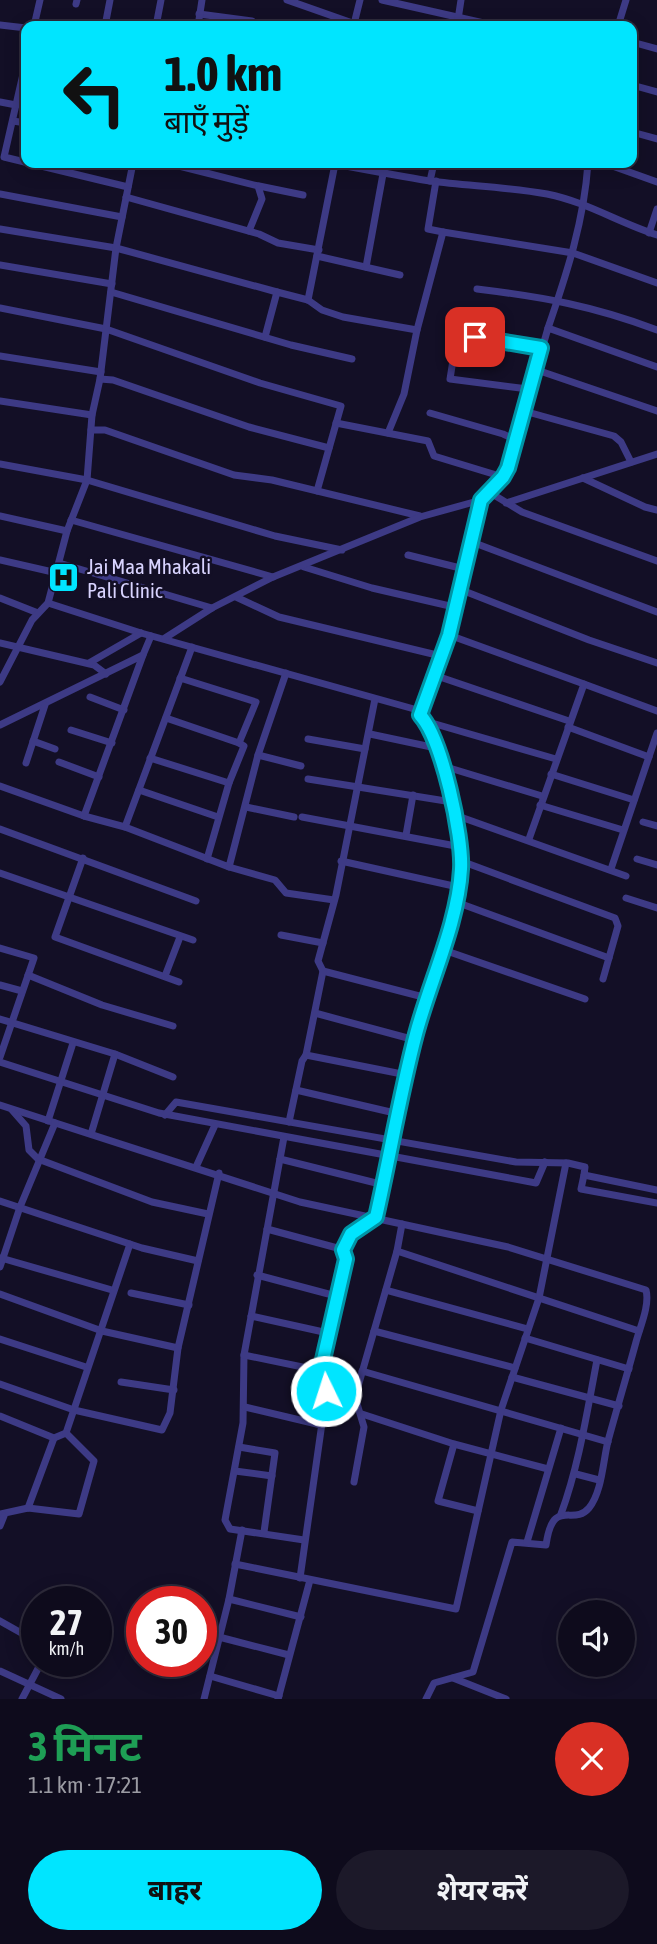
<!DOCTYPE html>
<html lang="hi">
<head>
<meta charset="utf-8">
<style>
	:root { --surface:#0e0b1c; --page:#1c1929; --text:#f1f3f6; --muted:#9b9ba3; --line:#2e2b3b; --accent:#00e5ff }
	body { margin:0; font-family:"Asap Condensed","Noto Sans Devanagari",sans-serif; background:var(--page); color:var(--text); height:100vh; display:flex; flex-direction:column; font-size:26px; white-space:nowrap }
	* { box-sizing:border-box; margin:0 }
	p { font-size:23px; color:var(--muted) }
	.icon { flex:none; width:38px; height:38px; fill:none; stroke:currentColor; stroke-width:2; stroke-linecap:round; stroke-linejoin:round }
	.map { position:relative; height:1699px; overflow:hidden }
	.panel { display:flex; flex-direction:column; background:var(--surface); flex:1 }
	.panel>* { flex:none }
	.guide { position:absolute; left:21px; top:21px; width:616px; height:147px; border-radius:14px; box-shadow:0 4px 18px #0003,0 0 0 2px var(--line); background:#00e5ff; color:#111; overflow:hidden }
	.fabs { position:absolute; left:558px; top:1600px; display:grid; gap:14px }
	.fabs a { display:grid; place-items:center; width:77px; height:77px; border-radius:50%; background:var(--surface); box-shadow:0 4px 18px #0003,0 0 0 2px var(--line); font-size:35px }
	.speed { position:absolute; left:21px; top:1586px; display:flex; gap:14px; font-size:35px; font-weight:700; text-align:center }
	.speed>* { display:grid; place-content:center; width:91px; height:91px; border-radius:50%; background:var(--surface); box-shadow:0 4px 18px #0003,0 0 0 2px var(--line); line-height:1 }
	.speed small { font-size:18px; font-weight:400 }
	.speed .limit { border:10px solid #d22; background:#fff; color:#111 }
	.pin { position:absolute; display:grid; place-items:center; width:60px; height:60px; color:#fff; margin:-30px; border-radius:14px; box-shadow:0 4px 10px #0006 }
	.me { position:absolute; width:77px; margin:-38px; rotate:356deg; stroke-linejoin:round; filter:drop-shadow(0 0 5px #0008) }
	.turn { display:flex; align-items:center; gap:24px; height:147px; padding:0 28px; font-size:32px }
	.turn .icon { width:91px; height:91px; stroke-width:2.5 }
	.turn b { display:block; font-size:49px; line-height:60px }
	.round { display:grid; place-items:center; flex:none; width:74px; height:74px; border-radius:37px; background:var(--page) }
	.summary { display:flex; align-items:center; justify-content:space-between; height:119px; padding:0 28px }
	h1 { font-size:42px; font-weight:700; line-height:52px; color:#1e9e55 }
	.button { display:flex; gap:14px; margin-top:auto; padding:14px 28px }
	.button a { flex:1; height:80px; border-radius:42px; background:var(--accent); color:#111; font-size:28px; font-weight:700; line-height:80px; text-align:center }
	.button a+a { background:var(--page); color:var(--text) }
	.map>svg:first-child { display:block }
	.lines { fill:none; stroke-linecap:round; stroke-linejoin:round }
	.street { stroke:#3d3a85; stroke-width:7 }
	.route-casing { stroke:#0095a6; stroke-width:18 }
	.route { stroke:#00e5ff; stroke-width:12 }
	.labels { text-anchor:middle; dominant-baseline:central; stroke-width:5; stroke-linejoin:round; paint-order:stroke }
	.poi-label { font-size:21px; fill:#d9d4ff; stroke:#130f26; text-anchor:start }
</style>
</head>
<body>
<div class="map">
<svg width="657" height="1699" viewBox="0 0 657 1699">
	<rect width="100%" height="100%" fill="#130f26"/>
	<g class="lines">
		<g class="street">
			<polyline points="287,0 361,26"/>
			<polyline points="382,0 497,26"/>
			<polyline points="76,4 77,0"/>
			<polyline points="199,14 252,21"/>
			<polyline points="354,24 360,0"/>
			<polyline points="0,25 26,28"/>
			<polyline points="34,26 40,0"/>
			<polyline points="105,26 110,0"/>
			<polyline points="156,26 161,0"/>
			<polyline points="198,26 202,0"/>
			<polyline points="457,26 461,0"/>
			<polyline points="618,26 626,0"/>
			<polyline points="632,42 657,49"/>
			<polyline points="26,61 4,157 128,187"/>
			<polyline points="632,85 657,92"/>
			<polyline points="0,102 16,105"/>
			<polyline points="13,121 26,123"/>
			<polyline points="632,132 657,139"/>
			<polyline points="167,163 258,186 262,199 249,231"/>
			<polyline points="604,163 657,182"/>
			<polyline points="430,181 434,163"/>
			<polyline points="436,181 428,229 443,232"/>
			<polyline points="259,186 303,195"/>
			<polyline points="0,194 122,217"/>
			<polyline points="126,197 259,234 278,243 319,250"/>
			<polyline points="0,229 116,248 277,292"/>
			<polyline points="649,233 657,209"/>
			<polyline points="317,256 400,275"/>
			<polyline points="0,265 112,284"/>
			<polyline points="366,267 385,163"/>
			<path d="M477,289C543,297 594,306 657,330"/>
			<polyline points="111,292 291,345 352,359"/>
			<path d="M308,300L335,164C367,170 399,176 430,181C469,186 509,187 547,194C587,202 619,223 657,235"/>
			<polyline points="0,308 106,329 260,383 341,406 317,491"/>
			<path d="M548,328C567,273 584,221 588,163"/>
			<polyline points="417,330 443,232 573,253 657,283"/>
			<polyline points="265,337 277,292 308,300 322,310 343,317 417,330 404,394 388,433"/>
			<polyline points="0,356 101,372"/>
			<polyline points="534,369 657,411"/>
			<polyline points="100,379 113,380 249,427 329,448"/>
			<polyline points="528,389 450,379 457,335 541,348"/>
			<polyline points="0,401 92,415"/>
			<polyline points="524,411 614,436 621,442 631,462"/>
			<polyline points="430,413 503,434 516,440"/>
			<polyline points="336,423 428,441 434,456 503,477"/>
			<polyline points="91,430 105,430 234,475 272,480 420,516"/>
			<polyline points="0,464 87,480 275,536 342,550"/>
			<polyline points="583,478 645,507 657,510"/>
			<polyline points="489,492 522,512 657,561"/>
			<polyline points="506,503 657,454"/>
			<polyline points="0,516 67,531"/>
			<polyline points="71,520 273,577"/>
			<polyline points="472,542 657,612"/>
			<polyline points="408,555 464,569"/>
			<polyline points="0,560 57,573"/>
			<polyline points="59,563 212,608"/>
			<polyline points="304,567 372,588 454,607"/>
			<polyline points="459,589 589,640 657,663"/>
			<polyline points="236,597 279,617 441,656"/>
			<polyline points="0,598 38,613"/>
			<path d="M48,603L141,633L414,709C443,739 464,829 461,870C456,926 430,981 416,1035C400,1095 390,1157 376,1217L351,1234L343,1250"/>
			<polyline points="449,635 584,684 529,839"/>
			<polyline points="165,638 212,608 273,577 420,517 481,500 503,477 508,468 548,328 657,367"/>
			<polyline points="0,643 94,665 106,674"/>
			<polyline points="89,663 141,633"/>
			<polyline points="434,675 569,721"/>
			<polyline points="0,682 32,620 48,603 67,531 87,480 92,415 100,379 116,248 133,163"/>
			<polyline points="584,684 657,711"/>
			<polyline points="90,697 124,710"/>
			<polyline points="420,715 449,635 481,500"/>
			<polyline points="166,718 239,743 256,702 180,678"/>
			<polyline points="425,721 556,759"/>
			<polyline points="0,725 143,655 151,636"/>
			<polyline points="568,727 649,757"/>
			<polyline points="71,730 112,743"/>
			<polyline points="370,734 436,748"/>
			<polyline points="308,739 365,749"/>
			<polyline points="33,741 55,749"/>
			<polyline points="258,755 301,766"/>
			<polyline points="150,758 229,783 207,859"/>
			<polyline points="59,762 99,777"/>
			<polyline points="26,763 45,705"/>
			<polyline points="443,766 542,796"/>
			<polyline points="551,774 634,800"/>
			<polyline points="308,779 452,802"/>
			<polyline points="229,783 244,746 239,743"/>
			<polyline points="0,786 84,816 125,827 229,867 258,755 286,673"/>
			<polyline points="139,790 218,817"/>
			<polyline points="540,805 623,830"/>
			<polyline points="246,807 294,817"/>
			<polyline points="455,815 626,876"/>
			<polyline points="84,816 143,655"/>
			<polyline points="302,817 461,847"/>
			<polyline points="643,822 657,826"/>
			<polyline points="125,827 192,647"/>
			<polyline points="0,829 196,901"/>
			<polyline points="406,835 413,795"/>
			<polyline points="83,858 55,937 179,982"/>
			<polyline points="637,859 657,865"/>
			<polyline points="341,861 458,887"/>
			<polyline points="461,861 615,918 618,926 603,979"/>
			<polyline points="229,867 275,880 286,893 334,900"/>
			<polyline points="611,869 657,733"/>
			<polyline points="0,873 193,940"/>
			<polyline points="626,898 657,908"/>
			<polyline points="456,902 609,958"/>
			<polyline points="281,935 323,943"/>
			<polyline points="0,948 34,958 0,1057"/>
			<polyline points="441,949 585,999"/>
			<polyline points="323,971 427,998"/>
			<polyline points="28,975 102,1005 173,1026"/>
			<polyline points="165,976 180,937"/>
			<polyline points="0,985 22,991"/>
			<polyline points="315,1013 415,1040"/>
			<polyline points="0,1019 115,1054 173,1077"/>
			<polyline points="306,1055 323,971 318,961 336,895 375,699"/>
			<polyline points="0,1062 159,1113 536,1183 545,1162"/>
			<polyline points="296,1090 399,1114"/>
			<path d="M0,1105L300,1202L508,1247L646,1290C650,1305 640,1327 636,1342C627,1375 617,1408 608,1441C603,1461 602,1492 589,1508C573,1527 553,1496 546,1545L512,1542L473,1672L434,1683L426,1699"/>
			<polyline points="12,1110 26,1126 29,1150 38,1159 152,1202 208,1214"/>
			<polyline points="165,1115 176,1102 516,1162 568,1163 585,1167 584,1175 657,1190"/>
			<polyline points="48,1121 73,1043"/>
			<polyline points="289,1122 302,1061 306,1055 407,1075"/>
			<polyline points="91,1134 115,1054"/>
			<polyline points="284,1137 244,1355 243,1423 225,1520 230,1529 304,1540"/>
			<polyline points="280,1159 384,1185"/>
			<polyline points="196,1167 215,1125"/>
			<polyline points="584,1175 581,1189 657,1203"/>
			<polyline points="0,1201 142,1248 198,1261"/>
			<polyline points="267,1229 341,1249 345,1254 322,1364 324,1409 300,1578"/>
			<polyline points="397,1251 639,1331"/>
			<polyline points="1,1258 112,1290"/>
			<polyline points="0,1267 20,1207 55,1123"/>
			<polyline points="257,1275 336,1296"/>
			<polyline points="386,1290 528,1329"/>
			<polyline points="131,1293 189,1305"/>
			<polyline points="0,1294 102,1331 178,1348 219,1173"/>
			<polyline points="251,1316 328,1333"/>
			<polyline points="374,1331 515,1368"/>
			<polyline points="525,1338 629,1369"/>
			<polyline points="0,1339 86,1367"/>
			<polyline points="244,1355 322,1371"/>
			<polyline points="362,1371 608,1442"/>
			<polyline points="512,1377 619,1406"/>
			<polyline points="121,1382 174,1390"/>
			<polyline points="0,1384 74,1410 162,1430 170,1413 178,1348"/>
			<polyline points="245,1407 321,1425"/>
			<polyline points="362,1414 454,1444 548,1469"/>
			<polyline points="0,1416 54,1438 66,1433 130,1244"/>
			<polyline points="454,1444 438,1501 478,1511"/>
			<polyline points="239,1447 275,1453 264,1532"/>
			<polyline points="235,1471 272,1476"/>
			<polyline points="576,1474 599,1480"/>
			<polyline points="354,1482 364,1427 355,1397 397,1251 402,1224"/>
			<polyline points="28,1508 54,1438"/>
			<polyline points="0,1514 28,1508 79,1514 94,1461 66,1433"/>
			<path d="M561,1514C579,1465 587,1412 597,1360"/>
			<polyline points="0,1526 4,1516"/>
			<polyline points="527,1542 561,1428"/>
			<polyline points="235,1564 456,1609 501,1410 539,1298 566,1163"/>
			<polyline points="229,1599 301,1617"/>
			<polyline points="0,1621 32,1639 37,1651"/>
			<polyline points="219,1637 289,1655"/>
			<polyline points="0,1671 61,1699"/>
			<polyline points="210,1676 279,1696"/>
			<polyline points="453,1678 506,1699"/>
			<polyline points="22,1699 42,1661"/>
			<polyline points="204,1699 229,1599 242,1530"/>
			<polyline points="278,1699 310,1580"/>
		</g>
	</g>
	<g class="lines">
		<defs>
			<path id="route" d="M326,1391L322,1364L346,1259L343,1250L351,1234L376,1217C390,1156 400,1094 416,1034C430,981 458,923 461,869C463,837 442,738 420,715L449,635L481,500L503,477L508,468L541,348L475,337"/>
		</defs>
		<use href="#route" class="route-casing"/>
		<use href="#route" class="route"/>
	</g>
	<defs>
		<symbol id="hospital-square" viewBox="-11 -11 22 22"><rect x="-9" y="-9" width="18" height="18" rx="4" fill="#00e5ff" stroke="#130f26"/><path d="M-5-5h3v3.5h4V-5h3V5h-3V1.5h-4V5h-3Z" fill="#111"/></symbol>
	</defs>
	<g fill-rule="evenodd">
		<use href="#hospital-square" x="46" y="560" width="35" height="35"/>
	</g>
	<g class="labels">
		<g class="poi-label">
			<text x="87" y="566">Jai Maa Mhakali<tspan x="87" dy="24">Pali Clinic</tspan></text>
		</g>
	</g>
</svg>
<div class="fabs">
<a><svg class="icon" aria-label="sound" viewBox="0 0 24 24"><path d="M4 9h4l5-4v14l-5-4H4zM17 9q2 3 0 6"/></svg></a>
</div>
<div class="speed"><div>27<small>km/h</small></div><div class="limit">30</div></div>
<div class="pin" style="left:475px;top:337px;background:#d93025"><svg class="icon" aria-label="arrive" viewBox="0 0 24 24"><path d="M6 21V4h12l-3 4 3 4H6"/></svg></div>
<svg class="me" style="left:326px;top:1391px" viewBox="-20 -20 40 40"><circle r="17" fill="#00e5ff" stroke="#fff" stroke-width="3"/><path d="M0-11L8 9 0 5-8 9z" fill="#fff"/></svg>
<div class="guide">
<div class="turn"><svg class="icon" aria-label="left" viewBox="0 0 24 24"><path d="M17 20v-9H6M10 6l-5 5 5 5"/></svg><div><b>1.0 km</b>बाएँ मुड़ें</div></div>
</div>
</div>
<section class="panel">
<div class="summary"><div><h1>3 मिनट</h1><p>1.1 km · 17:21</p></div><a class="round" style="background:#d93025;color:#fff"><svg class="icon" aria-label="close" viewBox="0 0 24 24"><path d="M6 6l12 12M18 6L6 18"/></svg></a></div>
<div class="button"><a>बाहर</a><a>शेयर करें</a></div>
</section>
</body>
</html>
